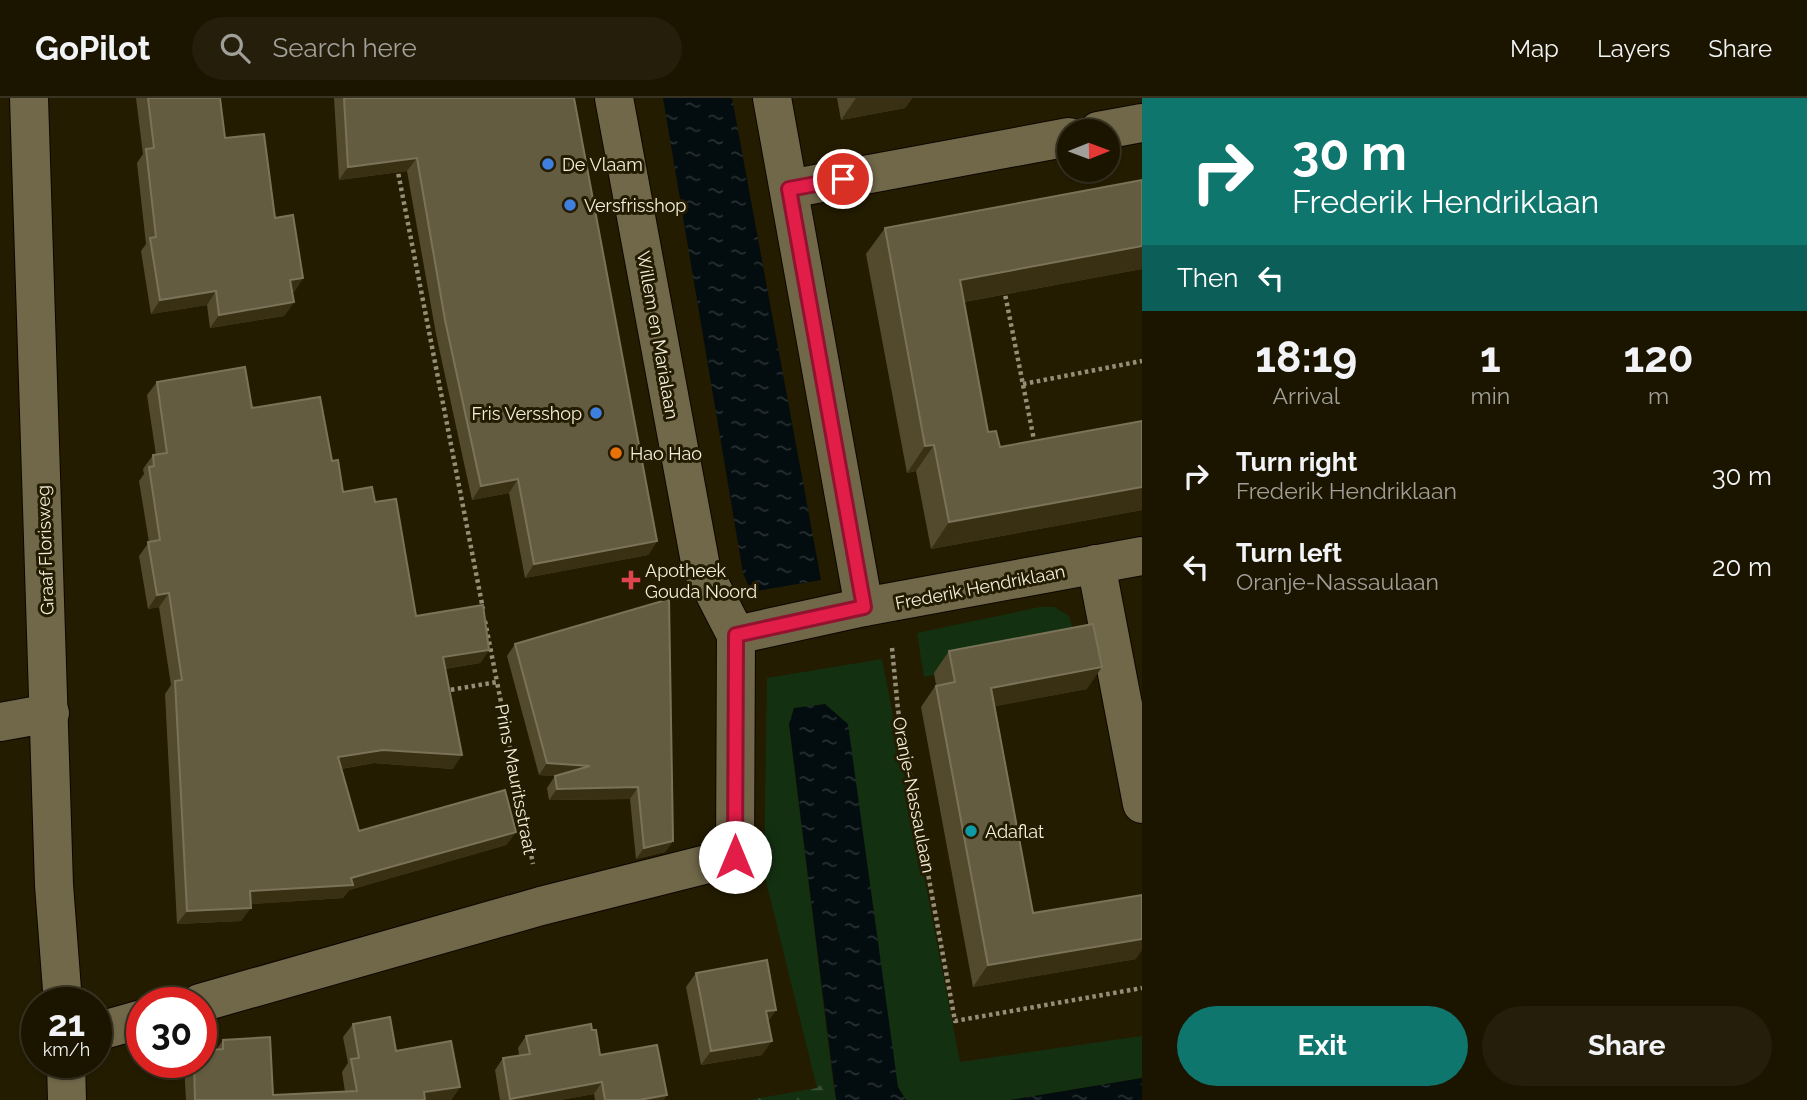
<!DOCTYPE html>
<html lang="en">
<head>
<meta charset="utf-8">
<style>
	:root { --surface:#1b1500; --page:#241e0a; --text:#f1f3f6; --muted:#a09f99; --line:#393422; --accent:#0f766e }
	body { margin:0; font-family:Raleway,sans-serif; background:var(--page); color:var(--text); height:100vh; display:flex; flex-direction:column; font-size:26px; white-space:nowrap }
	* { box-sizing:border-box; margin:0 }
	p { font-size:23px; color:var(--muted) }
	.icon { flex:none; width:38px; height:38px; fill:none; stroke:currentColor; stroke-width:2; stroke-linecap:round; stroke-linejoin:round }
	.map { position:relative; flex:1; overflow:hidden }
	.drawer { display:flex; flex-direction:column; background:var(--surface); width:665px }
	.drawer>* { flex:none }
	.top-card { background:#0f766e; color:#fff; overflow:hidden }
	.needle { width:46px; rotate:89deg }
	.tools { position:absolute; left:1057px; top:21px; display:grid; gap:14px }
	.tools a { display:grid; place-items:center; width:63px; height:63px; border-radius:50%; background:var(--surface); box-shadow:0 2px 5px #0004,0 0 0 2px var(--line); font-size:35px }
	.speed { position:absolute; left:21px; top:889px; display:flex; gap:14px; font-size:35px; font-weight:700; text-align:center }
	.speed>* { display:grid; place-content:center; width:91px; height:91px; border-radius:50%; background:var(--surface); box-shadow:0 2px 5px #0004,0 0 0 2px var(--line); line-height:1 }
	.speed small { font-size:18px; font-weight:400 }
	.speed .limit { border:10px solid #d22; background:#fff; color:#111 }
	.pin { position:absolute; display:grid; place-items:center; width:60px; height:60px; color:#fff; margin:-30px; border:4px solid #fff; border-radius:50%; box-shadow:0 2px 7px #0007 }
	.me { position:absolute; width:77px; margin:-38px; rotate:0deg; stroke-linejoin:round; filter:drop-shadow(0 0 5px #0008) }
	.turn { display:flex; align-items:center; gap:24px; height:147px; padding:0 35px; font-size:32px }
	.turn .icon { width:91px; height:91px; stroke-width:2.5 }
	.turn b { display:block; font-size:49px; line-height:60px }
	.then { display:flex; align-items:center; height:66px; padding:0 35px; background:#0003; gap:14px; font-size:26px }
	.eta { display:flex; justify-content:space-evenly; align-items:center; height:119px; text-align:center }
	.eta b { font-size:42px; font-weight:700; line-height:49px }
	.action { display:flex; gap:14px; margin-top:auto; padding:14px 35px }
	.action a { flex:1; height:80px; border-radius:42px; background:var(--accent); color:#fff; font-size:28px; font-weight:700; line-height:80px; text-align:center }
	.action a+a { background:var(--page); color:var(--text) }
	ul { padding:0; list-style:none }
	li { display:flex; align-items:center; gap:21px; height:91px; padding:0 35px }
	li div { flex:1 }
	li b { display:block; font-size:26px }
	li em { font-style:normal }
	header { display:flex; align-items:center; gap:42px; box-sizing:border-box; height:98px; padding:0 35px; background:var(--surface); border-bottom:2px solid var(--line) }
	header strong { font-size:33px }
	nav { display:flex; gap:38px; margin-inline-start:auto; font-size:24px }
	.search { width:490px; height:63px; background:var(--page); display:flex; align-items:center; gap:18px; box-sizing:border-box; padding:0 24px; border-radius:38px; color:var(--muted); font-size:26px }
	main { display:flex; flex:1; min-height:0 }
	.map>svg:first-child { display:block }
	.green { fill:#133111 }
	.forest { fill:url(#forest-firs) }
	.water { fill:url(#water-ripples) }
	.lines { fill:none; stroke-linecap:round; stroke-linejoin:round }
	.street-casing { stroke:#0d0600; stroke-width:40 }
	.secondary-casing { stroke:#0d0600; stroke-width:40 }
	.path { stroke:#958e78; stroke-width:4.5; stroke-dasharray:3.5 3.5; stroke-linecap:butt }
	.street { stroke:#71684a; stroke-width:38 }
	.secondary { stroke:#71684a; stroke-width:38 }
	.wall { fill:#534a2e }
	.shaded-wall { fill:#393014 }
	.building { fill:#645c41; stroke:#7b7359; stroke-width:2 }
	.route-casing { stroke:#92132f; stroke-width:18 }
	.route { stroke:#e11d48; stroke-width:12 }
	.shop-dot { fill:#3f7fe0; stroke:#241c00; stroke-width:2.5 }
	.food-dot { fill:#e8710a; stroke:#241c00; stroke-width:2.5 }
	.health-dot { fill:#e0444e; stroke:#241c00; stroke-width:2.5 }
	.culture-dot { fill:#0f9aa8; stroke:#241c00; stroke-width:2.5 }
	.labels { text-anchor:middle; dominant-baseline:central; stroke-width:6; stroke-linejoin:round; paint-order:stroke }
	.poi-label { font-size:18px; fill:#f3eedd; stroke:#241c00; text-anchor:start }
	.street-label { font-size:18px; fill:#f3eedd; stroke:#241c00 }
</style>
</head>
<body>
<header>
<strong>GoPilot</strong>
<div class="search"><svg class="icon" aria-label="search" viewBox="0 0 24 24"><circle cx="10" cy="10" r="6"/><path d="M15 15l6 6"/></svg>Search here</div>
<nav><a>Map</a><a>Layers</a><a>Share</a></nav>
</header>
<main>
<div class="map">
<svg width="1142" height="1002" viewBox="0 0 1142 1002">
	<defs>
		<pattern id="forest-firs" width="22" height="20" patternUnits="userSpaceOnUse" patternTransform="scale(1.75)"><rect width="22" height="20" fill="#133111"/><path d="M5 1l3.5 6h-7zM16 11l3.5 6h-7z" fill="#364f33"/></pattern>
		<pattern id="water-ripples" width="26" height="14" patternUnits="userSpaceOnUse" patternTransform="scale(1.75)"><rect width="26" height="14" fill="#030c0f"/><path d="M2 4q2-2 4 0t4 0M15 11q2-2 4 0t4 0" fill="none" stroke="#283032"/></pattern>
	</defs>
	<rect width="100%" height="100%" fill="#241c00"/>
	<g class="green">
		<polygon points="1040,509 1054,509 1069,518 1078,548 924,579 917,535"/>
		<polygon points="882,561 960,964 1142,938 1142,980 1010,1002 906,1002 898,989 789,626 832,976 817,990 764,775 767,580"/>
	</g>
	<polygon class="forest" points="832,976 836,1002 749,1002 817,990"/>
	<g class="water">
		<polygon points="663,0 732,0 821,482 751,494 743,475"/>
		<polygon points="825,606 848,626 898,989 906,1002 836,1002 789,626 794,610"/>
		<polygon points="1142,980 1142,1002 1010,1002"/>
	</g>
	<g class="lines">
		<defs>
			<g id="street">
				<polyline points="772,0 864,509"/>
				<polyline points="1098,33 1142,25"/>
				<polyline points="789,91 1069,39"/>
				<polyline points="1096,466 1142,706"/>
				<polyline points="736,537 864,509 1142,458"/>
				<polyline points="0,624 50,615"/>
				<polyline points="200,905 541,808 735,759 736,537 701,469 614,0"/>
				<polyline points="96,934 142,921"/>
			</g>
			<g id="secondary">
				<polyline points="29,0 54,787 63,905"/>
				<polyline points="66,964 67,1002"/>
			</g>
		</defs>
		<use href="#street" class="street-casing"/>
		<use href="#secondary" class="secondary-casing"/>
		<g class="path">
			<polyline points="397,69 483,511"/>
			<polyline points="1004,191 1035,347"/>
			<polyline points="1023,286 1142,263"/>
			<polyline points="485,523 497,584"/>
			<polyline points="892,550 898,612 955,923 1142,890"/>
			<polyline points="444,593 497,584 533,766"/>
		</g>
		<use href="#street" class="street"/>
		<use href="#secondary" class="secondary"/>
	</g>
	<g class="wall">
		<polygon points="136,0 220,0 225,40 275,120 303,180 294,194 292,194 294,204 284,218 210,230 207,207 151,216 141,153 146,146 137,65 143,56"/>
		<polygon points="334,0 574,0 657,443 648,457 525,480 509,395 472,402 436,236 407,73 339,82"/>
		<polygon points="837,0 912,0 905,10 841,22"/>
		<polygon points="1142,82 1142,171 964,204 988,334 1000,349 1142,323 1142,412 931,451 916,373 907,375 866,156 885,130"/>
		<polygon points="157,284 252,310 332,363 343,394 375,404 416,518 489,552 480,565 445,571 453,671 374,665 341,671 359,733 516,734 506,747 349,792 343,800 251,806 241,823 177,826 165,596 171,587 159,509 148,511 139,458 149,444 139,383 144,376 143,371 153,357 156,357 147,297"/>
		<polygon points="669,501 673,743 665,754 636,761 630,701 549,702 547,690 555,678 557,678 539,677 507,558 515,546"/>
		<polygon points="949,553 1087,591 995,608 1033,815 1136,861 973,889 921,609 936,587 934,575"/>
		<polygon points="696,875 776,912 768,923 762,957 701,967 686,889"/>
		<polygon points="353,926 396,953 460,989 451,1002 186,1002 184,966 185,964 201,964 216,952 223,942 273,997 345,994 342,974 348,965 343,939"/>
		<polygon points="592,932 600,957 664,1002 595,1002 594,996 560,1002 500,1002 495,972 503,960 519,957 518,950 526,938"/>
	</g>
	<g class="shaded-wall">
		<polygon points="856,0 912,0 905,10 841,22"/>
		<polygon points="417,60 407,73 339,82 348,69"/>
		<polygon points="1142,148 1142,171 941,208 960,182"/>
		<polygon points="303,180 294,194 281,195 290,182"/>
		<polygon points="216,193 207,207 151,216 160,202"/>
		<polygon points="294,204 284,218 210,230 219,217"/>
		<polygon points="934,347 916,373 907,375 925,348"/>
		<polygon points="518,381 509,395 472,402 481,388"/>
		<polygon points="1142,389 1142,412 931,451 949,424"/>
		<polygon points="657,443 648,457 525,480 534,466"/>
		<polygon points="169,495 159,509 148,511 157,497"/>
		<polygon points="489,552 480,565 433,573 443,559"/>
		<polygon points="1102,569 1087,591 976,612 991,590"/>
		<polygon points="383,652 462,657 453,671 374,665 329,673 338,659"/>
		<polygon points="547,665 590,668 582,680 539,677"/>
		<polygon points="638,689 630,701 549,702 557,691"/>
		<polygon points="516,734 506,747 349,792 343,800 241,807 250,793 351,780"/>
		<polygon points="673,743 665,754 636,761 644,750"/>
		<polygon points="251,810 241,823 177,826 187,813"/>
		<polygon points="1142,841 1142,852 1136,861 973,889 988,867"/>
		<polygon points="776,912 766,925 766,913"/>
		<polygon points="772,943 762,957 701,967 711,953"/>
		<polygon points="602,984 594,996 560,1002 510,1002"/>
		<polygon points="460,989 451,1002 419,1002 424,994"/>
		<polygon points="667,997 664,1002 639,1002"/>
	</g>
	<g class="building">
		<polygon points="148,0 220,0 225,40 264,36 275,120 293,117 303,180 290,182 294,204 219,217 216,193 160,202 150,140 156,139 146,51 154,50"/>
		<polygon points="344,0 574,0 657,443 534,466 518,381 481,388 445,222 417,60 348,69"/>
		<polygon points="1142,82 1142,148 960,182 988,334 996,333 1000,349 1142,323 1142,389 949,424 934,347 925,348 885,130"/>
		<polygon points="245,269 252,310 320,299 332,363 338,362 343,394 372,389 375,404 396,401 416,518 483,507 489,552 443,559 462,657 383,652 338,659 359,733 505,692 516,734 351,780 353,787 250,793 251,810 187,813 175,583 182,582 169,495 157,497 148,444 160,442 149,369 154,368 153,357 167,355 157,284"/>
		<polygon points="669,501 673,743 644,750 638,689 557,691 555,678 590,668 547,665 515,546"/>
		<polygon points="1093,526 1102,569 991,590 1033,815 1142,797 1142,841 988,867 936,588 955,584 949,553"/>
		<polygon points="767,862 776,912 766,913 772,943 711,953 696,875"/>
		<polygon points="390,919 396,953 451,943 460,989 424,994 425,1002 195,1002 194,964 201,964 201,953 223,951 223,942 270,939 273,997 357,993 351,961 359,960 353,926"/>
		<polygon points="591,926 592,932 596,932 600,957 657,947 667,997 639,1002 605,1002 602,984 510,1001 503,960 530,956 526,938"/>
	</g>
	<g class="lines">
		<defs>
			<polyline id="route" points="735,759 736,537 864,509 789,91 843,81"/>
		</defs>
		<use href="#route" class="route-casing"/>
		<use href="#route" class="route"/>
	</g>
	<g class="shop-dot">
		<circle cx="548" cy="66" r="7"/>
		<circle cx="570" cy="107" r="7"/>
		<circle cx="596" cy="315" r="7"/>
	</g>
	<circle class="food-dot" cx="616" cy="355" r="7"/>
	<path class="health-dot" d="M627.5 471.5h7v7h7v7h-7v7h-7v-7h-7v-7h7z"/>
	<circle class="culture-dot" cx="971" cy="733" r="7"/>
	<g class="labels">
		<g class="poi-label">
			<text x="562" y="66">De Vlaam</text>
			<text x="584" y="107">Versfrisshop</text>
			<text x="582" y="315" text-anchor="end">Fris Versshop</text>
			<text x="630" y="355">Hao Hao</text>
			<text x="645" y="472">Apotheek<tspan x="645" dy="21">Gouda Noord</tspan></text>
			<text x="985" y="733">Adaflat</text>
		</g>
		<g class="street-label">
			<text transform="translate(658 237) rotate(80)">Willem en Marialaan</text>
			<text transform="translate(45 452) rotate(-92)">Graaf Florisweg</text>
			<text transform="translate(980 489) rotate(-11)">Frederik Hendriklaan</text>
			<text transform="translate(516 681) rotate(79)">Prins Mauritsstraat</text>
			<text transform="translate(914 697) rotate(79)">Oranje-Nassaulaan</text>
		</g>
	</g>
</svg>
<div class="tools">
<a><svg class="needle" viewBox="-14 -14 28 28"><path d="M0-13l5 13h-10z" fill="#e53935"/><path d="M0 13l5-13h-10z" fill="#a09f99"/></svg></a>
</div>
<div class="speed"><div>21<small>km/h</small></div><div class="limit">30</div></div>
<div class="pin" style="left:843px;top:81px;background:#d93025"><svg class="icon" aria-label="arrive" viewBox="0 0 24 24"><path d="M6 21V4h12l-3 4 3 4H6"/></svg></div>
<svg class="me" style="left:735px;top:759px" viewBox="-20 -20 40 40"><circle r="19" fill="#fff"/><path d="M0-13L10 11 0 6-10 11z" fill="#e11d48"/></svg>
</div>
<section class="drawer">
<div class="top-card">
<div class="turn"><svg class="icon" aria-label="right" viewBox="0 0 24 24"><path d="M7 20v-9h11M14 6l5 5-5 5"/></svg><div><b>30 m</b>Frederik Hendriklaan</div></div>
<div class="then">Then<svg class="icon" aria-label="left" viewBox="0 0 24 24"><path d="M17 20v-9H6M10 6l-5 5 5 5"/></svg></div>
</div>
<div class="eta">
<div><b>18:19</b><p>Arrival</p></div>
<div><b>1</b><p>min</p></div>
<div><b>120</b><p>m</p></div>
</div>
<ul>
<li><svg class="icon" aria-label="right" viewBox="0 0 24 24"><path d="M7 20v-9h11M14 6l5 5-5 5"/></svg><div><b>Turn right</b><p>Frederik Hendriklaan</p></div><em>30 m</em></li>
<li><svg class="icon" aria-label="left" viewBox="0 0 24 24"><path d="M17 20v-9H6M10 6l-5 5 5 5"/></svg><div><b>Turn left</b><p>Oranje-Nassaulaan</p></div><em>20 m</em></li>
</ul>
<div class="action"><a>Exit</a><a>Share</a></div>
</section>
</main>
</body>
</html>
